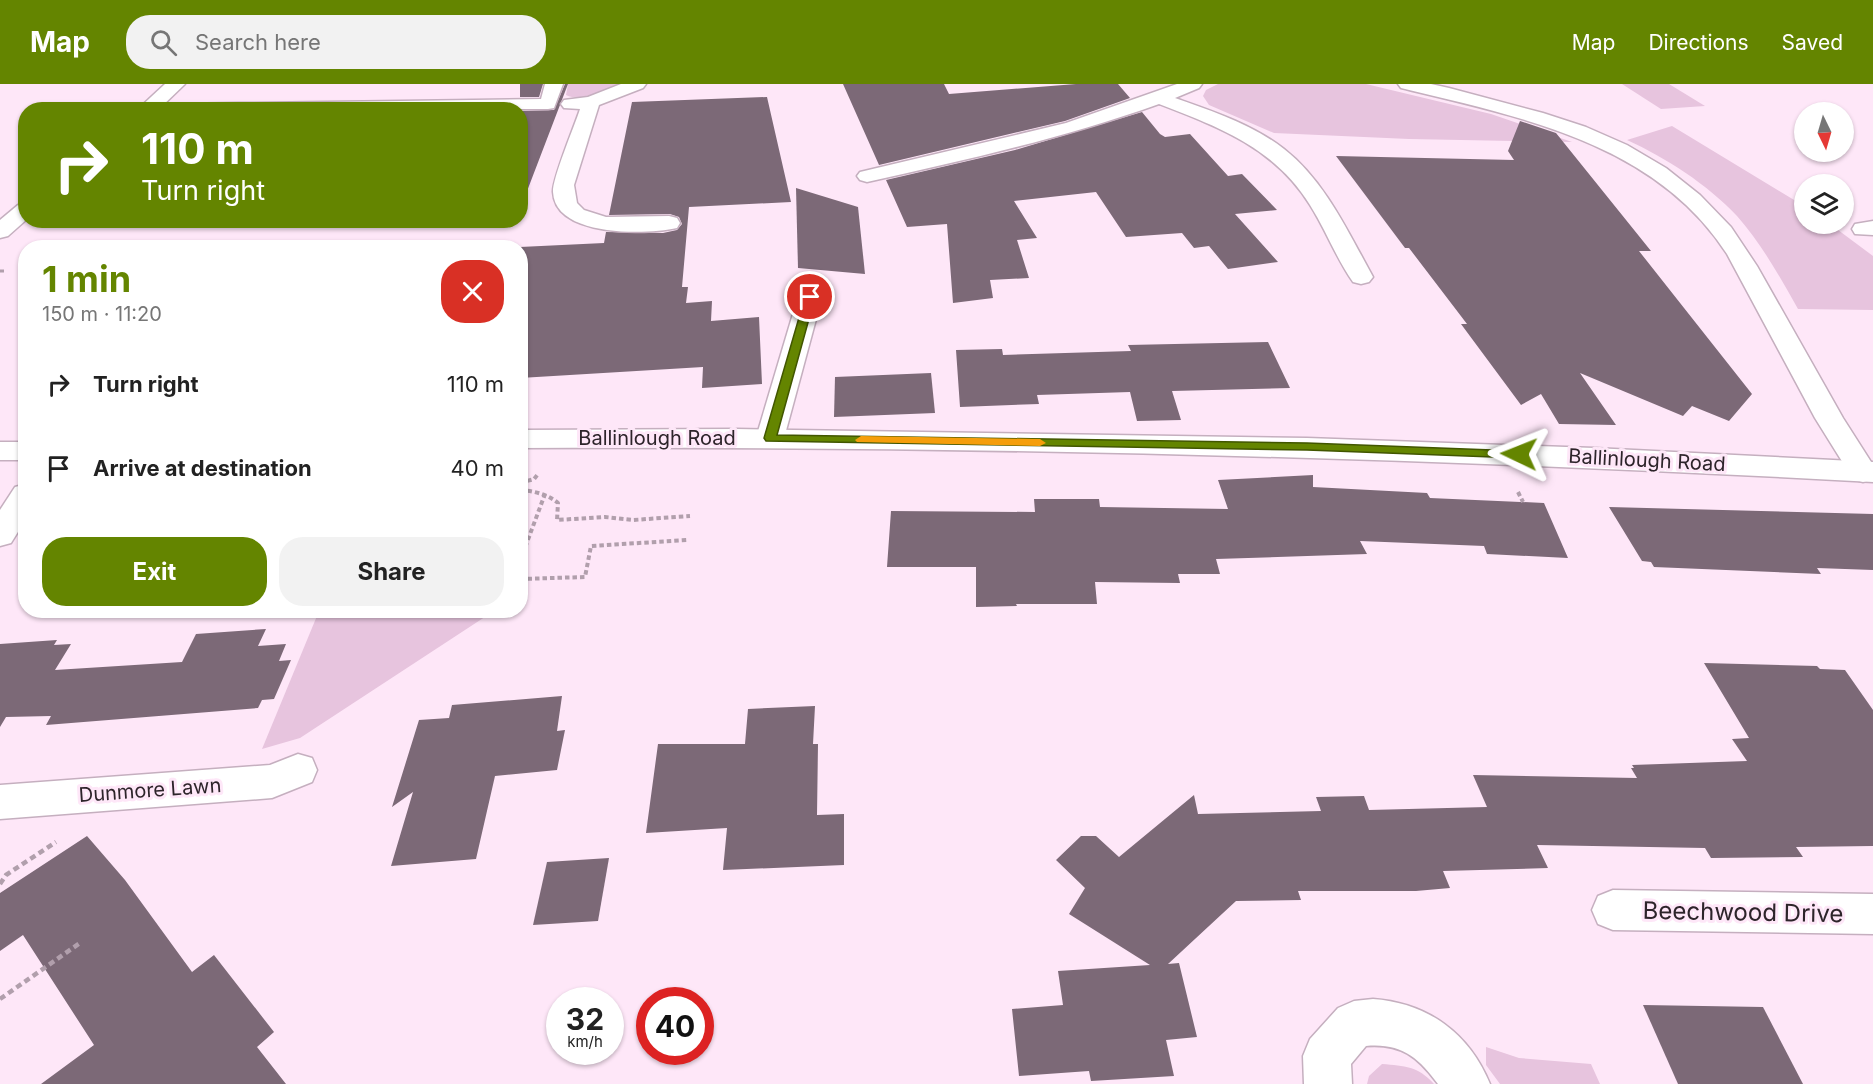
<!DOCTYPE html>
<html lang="en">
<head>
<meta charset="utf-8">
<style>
	:root { --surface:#fff; --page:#f2f2f2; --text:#222; --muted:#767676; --accent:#648500 }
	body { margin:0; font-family:Inter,sans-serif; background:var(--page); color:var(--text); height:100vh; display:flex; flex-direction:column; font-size:22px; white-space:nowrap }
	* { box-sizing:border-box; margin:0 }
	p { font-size:20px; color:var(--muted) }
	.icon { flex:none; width:33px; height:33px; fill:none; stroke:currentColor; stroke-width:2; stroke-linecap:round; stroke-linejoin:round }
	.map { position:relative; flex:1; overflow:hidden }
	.sheet { position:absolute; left:18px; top:156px; width:510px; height:378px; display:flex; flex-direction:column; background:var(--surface); border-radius:24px; box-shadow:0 2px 4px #0004 }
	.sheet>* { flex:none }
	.hud { position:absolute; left:18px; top:18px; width:510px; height:126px; border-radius:24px; box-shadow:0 2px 4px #0004; background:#648500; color:#fff; overflow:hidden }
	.needle { width:39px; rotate:175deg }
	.tools { position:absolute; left:1794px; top:18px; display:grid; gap:12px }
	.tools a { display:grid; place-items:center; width:60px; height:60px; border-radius:50%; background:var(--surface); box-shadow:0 2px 4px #0004; font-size:30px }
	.speed { position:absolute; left:546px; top:903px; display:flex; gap:12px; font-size:30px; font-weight:700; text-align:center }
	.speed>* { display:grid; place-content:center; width:78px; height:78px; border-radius:50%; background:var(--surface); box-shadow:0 2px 4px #0004; line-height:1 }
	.speed small { font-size:15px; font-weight:400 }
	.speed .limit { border:9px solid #d22; background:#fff; color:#111 }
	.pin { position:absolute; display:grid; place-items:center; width:51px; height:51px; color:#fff; margin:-26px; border:3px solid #fff; border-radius:50%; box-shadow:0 2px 6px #0007 }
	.me { position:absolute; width:66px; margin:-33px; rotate:272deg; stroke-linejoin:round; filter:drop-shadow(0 0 4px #0008) }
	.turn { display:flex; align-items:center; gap:21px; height:126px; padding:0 24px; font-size:27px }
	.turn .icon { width:78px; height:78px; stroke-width:2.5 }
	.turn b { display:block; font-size:42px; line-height:51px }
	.round { display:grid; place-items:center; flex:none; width:63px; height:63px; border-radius:24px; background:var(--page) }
	.overview { display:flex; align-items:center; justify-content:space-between; height:102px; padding:0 24px }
	h1 { font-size:36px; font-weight:700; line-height:45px; color:var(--accent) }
	.cta { display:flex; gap:12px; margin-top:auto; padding:12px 24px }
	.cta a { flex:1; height:69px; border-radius:24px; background:var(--accent); color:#fff; font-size:24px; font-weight:700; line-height:69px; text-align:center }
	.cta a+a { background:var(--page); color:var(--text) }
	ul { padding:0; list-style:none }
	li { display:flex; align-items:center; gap:18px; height:84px; padding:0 24px }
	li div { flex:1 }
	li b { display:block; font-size:22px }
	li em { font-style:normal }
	header { display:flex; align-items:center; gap:36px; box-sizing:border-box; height:84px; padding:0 30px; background:var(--accent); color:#fff }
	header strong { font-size:28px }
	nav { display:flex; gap:33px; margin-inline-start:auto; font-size:21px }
	.search { width:420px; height:54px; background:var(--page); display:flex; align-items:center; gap:15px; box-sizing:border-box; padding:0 21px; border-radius:24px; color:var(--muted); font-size:22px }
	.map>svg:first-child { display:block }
	.green { fill:#e7c4de }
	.building { fill:#7c6977 }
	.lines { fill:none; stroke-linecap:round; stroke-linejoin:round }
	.street-casing { stroke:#c5afbf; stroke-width:3 }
	.secondary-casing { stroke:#c5afbf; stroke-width:3 }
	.path-far3 { stroke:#b19fac; stroke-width:2; stroke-dasharray:3 1.5; stroke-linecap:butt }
	.path-far2 { stroke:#b19fac; stroke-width:3; stroke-dasharray:4 2; stroke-linecap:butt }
	.path-far1 { stroke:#b19fac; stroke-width:4; stroke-dasharray:4.5 3; stroke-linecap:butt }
	.path { stroke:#b19fac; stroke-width:4.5; stroke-dasharray:6 4; stroke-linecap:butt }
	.street { fill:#fff; fill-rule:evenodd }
	.secondary { fill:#fff; fill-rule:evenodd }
	.route { fill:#648500; stroke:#415600; stroke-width:1.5 }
	.slow { fill:#f59e0b }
	.labels { text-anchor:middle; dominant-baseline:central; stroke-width:6; stroke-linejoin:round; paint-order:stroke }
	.street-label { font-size:20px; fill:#2d242a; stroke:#fee7f8 }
	.near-street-label { font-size:24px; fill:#2d242a; stroke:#fee7f8 }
</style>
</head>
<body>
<header>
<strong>Map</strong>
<div class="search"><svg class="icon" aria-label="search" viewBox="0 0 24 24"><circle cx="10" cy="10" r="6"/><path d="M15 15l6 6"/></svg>Search here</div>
<nav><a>Map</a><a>Directions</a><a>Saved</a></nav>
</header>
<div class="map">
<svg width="1873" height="1000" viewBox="0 0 1873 1000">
	<rect width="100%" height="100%" fill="#fee7f8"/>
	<g class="green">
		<path d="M568,0H621C605,7 582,19 566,11Z"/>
		<polygon points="1218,0 1366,0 1491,30 1572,58 1409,55 1274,49 1209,21 1203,12 1206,6"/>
		<polygon points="1622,0 1669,0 1705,22 1661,25"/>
		<path d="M1672,42L1804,122V140H1830L1873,172V226L1798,225C1780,193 1761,159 1737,132C1707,100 1666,74 1627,56Z"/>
		<polygon points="319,527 319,526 494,527 300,654 262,665"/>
		<polygon points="1486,963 1519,974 1591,980 1600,1000 1500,1000 1486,981"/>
		<path d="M1382,980C1405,982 1418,982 1434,1000H1367L1369,992Z"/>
	</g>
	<g class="building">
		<polygon points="520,0 543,0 539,13 520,13"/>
		<polygon points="565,0 568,0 524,115 520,114 520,27 554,26"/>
		<polygon points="843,0 944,0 949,10 1076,0 1118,0 1130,14 1065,37 879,81"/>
		<polygon points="767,13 791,118 689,123 682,203 688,203 686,219 712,217 711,237 759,233 762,300 702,304 703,283 520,294 520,163 604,159 606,148 663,149 677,146 682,140 679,133 670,130 609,131 632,18"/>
		<polygon points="1142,28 1160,50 1165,53 1190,50 1228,92 1242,90 1277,126 1235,130 1278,178 1228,185 1209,162 1194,164 1182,149 1126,153 1096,108 1014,117 1037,154 1017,156 1029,194 990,196 993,214 953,219 947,140 907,143 886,96 1015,66"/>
		<polygon points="1520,37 1556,49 1651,167 1639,167 1752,310 1729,337 1692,322 1683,332 1580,289 1616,341 1559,340 1541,310 1521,321 1461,240 1467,240 1409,164 1405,164 1336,72 1514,76 1508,67"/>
		<polygon points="796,104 858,123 865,190 798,184"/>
		<polygon points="1268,258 1290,304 1172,307 1181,336 1137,337 1130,308 1037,311 1039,320 960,323 956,266 1002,265 1003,271 1131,267 1128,261"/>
		<polygon points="931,289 935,329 834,333 835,293"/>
		<polygon points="1313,391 1313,403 1427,409 1430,414 1544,419 1568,474 1487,470 1484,462 1360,457 1367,470 1216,475 1220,490 1178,490 1180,499 1095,498 1097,520 1016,520 1017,522 976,523 976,483 887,483 891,427 1035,428 1034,415 1099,415 1100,423 1228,425 1218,396"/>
		<polygon points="1609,423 1873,430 1873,486 1817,484 1821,490 1654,483 1651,478 1642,477"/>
		<polygon points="266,545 258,562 286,560 279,577 291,576 274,615 262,616 258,624 46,641 51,632 6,633 0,643 0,560 57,556 54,561 71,560 55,586 182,578 196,550"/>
		<polygon points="1704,579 1817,582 1820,585 1845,586 1873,626 1873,762 1796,763 1803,773 1711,774 1705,764 1537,761 1548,784 1443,787 1450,804 1416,807 1298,807 1301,816 1236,817 1168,880 1179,879 1197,953 1166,956 1174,992 1091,997 1089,987 1019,992 1012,925 1063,921 1058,887 1150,881 1069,830 1085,804 1056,776 1081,752 1096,752 1119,773 1194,711 1198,730 1321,727 1316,713 1364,712 1369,726 1487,723 1473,691 1637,694 1631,684 1634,684 1632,681 1747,677 1732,655 1749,654"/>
		<polygon points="562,612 557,647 565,646 557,686 495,692 476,775 391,782 413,708 392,723 419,636 449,634 452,621"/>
		<polygon points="815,622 813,660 818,660 817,731 844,730 844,781 723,786 727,744 646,749 658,660 745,660 748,625"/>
		<polygon points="87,752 125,796 192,888 214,871 274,948 257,963 286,1000 41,1000 94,961 23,851 0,867 0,809"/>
		<polygon points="609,774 598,837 533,841 547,778"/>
		<polygon points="1643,921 1763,923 1803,1000 1678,1000"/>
	</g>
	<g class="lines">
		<defs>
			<g id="street">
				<polygon points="165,0 185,0 158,26 137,26"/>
				<polygon points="545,0 563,0 554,24 548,25 164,26 166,22 173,20 541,15"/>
				<path d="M621,0H646L643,4L599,21L574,101L577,119L584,126L606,133L669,132L677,134L680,139L677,144C645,151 555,153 553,108C552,95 575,41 580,25L564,24L561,20L564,16L588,13Z"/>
				<path d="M1177,0H1202L1199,4L1175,14C1212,27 1252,40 1284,65C1325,97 1348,148 1373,193L1369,198L1361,200L1353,198C1336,174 1326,146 1310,121C1275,64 1219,43 1159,20C1064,54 966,76 867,98L860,96L857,92L860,88L1066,39Z"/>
				<path d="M1398,0H1431L1449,4L1543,29L1586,43L1627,61L1666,84L1700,111L1731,143L1757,182L1843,334L1873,381V395L1863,398L1853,395L1815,334L1727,170C1656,59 1520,33 1401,4Z"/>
				<polygon points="26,120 26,136 8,152 0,154 0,136 18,121"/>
				<polygon points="1873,137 1873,151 1855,150 1852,145 1855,140"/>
				<polygon points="810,206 819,208 822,213 784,354 780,360 770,363 760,360 756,354 798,213 801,208"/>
				<polygon points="26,400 26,435 11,459 0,462 0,426 15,403"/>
				<polygon points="298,670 312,674 317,686 312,698 272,714 0,735 0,701 270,681"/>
				<polygon points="1613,806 1873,810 1873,850 1613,846 1598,840 1592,826 1598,812"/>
				<path d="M1373,915C1428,919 1469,949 1490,1000H1438C1418,973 1401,959 1366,962L1351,980L1352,1000H1304L1303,972L1310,955L1338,924L1354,917Z"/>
			</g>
			<g id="secondary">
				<path d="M736,345L1307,354L1594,364L1873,378V398C1422,373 972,362 520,364V346Z"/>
				<rect x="0" y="358" width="26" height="18"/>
			</g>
		</defs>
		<use href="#street" class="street-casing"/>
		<use href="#secondary" class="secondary-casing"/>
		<polyline class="path-far3" points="49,141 60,140"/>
		<polyline class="path-far2" points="0,187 6,187"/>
		<g class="path-far1">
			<polyline points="520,399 534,395 538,390"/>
			<path d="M520,406C534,407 547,410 558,419L557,436L605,433L633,436L690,432"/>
			<polyline points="1518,408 1523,418"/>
			<polyline points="520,477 545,410"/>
			<polyline points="520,495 585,493 591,462 687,456"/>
		</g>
		<g class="path">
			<polyline points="0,800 6,791 56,758"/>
			<polyline points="0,915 80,859"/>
		</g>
		<use href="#street" class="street"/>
		<use href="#secondary" class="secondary"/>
	</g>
	<polygon class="route" points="810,210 815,213 777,351 1307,359 1519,367 1525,370 1519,374 1307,366 766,357 764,354 805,213"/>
	<polygon class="slow" points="861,352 1040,355 1046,359 1040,362 857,358 855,356"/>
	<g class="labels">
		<g class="street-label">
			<text x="657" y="354">Ballinlough Road</text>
			<text transform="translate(1647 376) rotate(3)">Ballinlough Road</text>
			<text transform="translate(150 706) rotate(-4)">Dunmore Lawn</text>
		</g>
		<g class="near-street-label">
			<text transform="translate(1743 828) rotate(1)">Beechwood Drive</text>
		</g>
	</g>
</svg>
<div class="tools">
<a><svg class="needle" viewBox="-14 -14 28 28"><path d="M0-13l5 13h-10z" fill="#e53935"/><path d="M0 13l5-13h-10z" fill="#767676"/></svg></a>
<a><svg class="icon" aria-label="layers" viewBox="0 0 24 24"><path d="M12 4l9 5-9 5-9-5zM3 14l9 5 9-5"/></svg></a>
</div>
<div class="speed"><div>32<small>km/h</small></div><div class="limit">40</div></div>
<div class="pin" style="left:810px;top:213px;background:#d93025"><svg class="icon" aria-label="arrive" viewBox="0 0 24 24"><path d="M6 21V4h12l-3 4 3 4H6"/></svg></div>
<svg class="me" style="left:1519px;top:370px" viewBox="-20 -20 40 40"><path d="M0-17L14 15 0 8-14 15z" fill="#648500" stroke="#fff" stroke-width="4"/></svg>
<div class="hud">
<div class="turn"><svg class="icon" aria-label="right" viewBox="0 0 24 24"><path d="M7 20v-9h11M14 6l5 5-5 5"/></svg><div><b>110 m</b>Turn right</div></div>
</div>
<section class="sheet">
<div class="overview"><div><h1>1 min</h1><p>150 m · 11:20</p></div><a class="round" style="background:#d93025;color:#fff"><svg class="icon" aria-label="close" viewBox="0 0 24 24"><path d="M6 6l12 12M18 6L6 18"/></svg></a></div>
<ul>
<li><svg class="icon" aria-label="right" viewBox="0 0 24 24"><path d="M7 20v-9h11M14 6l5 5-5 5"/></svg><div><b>Turn right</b></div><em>110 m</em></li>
<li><svg class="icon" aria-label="arrive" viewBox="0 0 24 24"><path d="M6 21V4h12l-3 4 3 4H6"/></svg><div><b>Arrive at destination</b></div><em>40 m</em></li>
</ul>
<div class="cta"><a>Exit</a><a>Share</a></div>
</section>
</div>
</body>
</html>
